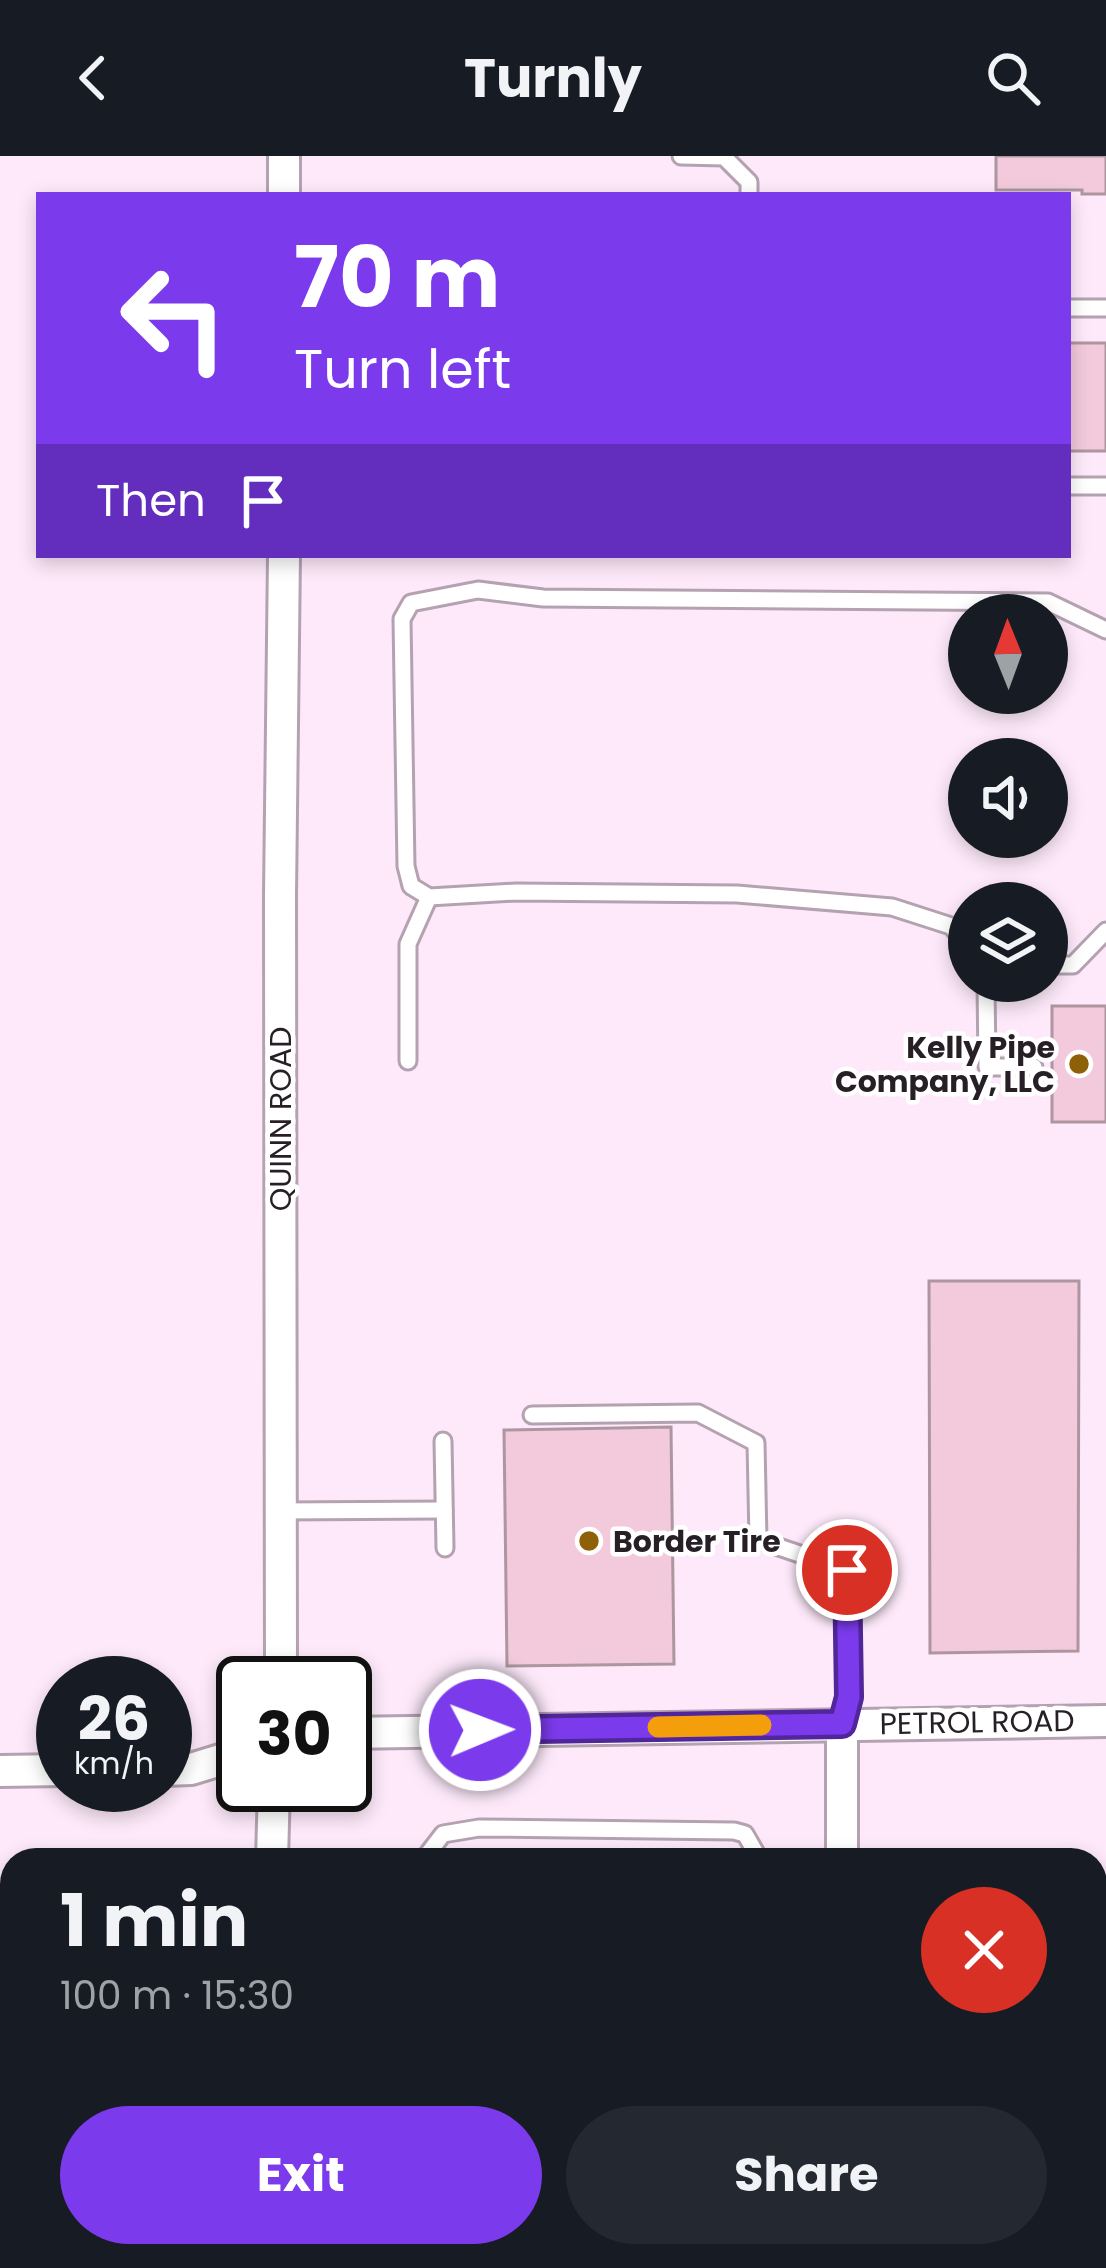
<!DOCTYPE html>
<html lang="en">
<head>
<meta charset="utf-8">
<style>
	:root { --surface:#171b24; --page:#242831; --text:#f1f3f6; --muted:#9ea1a6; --accent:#7c3aed }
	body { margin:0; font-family:Poppins,sans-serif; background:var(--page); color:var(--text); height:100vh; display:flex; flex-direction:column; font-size:45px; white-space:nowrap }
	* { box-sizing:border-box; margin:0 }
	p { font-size:39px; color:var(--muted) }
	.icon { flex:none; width:66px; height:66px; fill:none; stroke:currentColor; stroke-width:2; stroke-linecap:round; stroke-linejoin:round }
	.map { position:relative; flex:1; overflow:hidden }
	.drawer { position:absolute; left:0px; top:1692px; width:1107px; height:420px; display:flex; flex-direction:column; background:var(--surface); border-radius:36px 36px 0 0; box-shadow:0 6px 18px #0003 }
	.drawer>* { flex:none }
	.top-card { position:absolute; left:36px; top:36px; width:1035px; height:366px; border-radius:0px; box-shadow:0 6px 18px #0003; background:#7c3aed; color:#fff; overflow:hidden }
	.needle { width:78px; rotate:359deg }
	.buttons { position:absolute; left:948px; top:438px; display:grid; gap:24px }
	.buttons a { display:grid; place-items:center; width:120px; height:120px; border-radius:50%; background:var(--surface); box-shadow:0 6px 18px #0003; font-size:60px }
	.speed { position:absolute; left:36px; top:1500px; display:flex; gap:24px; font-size:60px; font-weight:700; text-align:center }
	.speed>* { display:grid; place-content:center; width:156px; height:156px; border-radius:50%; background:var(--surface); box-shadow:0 6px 18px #0003; line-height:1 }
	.speed small { font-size:30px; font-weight:400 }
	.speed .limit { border:6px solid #111; border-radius:18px; background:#fff; color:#111 }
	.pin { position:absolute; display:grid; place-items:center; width:102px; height:102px; color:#fff; margin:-51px; border:6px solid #fff; border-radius:50%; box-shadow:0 3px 12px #0007 }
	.me { position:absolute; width:132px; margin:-66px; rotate:89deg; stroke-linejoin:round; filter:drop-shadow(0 0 9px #0008) }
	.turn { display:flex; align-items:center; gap:42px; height:252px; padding:0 60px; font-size:54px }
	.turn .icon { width:156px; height:156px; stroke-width:2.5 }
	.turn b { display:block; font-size:84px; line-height:102px }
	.then { display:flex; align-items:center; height:114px; padding:0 60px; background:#0003; gap:24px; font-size:45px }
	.round { display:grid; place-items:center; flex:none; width:126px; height:126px; border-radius:63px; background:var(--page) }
	.overview { display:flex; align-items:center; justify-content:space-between; height:204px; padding:0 60px }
	h1 { font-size:72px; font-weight:700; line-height:90px }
	.primary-button { display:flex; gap:24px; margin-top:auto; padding:24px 60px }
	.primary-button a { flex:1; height:138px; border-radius:72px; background:var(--accent); color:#fff; font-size:48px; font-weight:700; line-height:138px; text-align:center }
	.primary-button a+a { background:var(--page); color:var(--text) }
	header { display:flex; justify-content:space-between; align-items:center; height:156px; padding:0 60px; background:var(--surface); font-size:54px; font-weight:700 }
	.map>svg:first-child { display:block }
	.building { fill:#f3cadb; stroke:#ad969f; stroke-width:3 }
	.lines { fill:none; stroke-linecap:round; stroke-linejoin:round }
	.lane-casing { stroke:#b4a2b1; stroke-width:21 }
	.street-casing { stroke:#b4a2b1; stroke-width:36 }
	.lane { stroke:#fff; stroke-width:15 }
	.street { stroke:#fff; stroke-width:30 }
	.route-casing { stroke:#51269a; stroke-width:30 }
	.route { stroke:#7c3aed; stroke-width:21 }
	.slow { stroke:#f59e0b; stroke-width:21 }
	.poi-dot { fill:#8e6108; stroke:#fff; stroke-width:4.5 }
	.labels { text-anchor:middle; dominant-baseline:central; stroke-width:9; stroke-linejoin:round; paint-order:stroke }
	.poi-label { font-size:30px; font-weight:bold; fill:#261f25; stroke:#fff; text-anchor:end }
	.street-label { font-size:30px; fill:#261f25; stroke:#fff }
</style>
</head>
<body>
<header><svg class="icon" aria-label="back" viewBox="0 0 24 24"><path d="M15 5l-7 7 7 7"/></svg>Turnly<svg class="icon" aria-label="search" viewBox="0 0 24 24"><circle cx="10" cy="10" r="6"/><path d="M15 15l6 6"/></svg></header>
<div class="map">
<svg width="1106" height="2112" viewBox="0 0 1106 2112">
	<rect width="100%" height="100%" fill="#fde9fa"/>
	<g class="building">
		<polygon points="996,0 1106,0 1106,38 1082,38 1082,34 996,34"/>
		<rect x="1068" y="187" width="38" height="108"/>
		<rect x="1052" y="850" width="54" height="116"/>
		<polygon points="929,1125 1079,1125 1078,1495 930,1497"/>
		<polygon points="671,1271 674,1508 507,1510 504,1274"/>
		<rect x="0" y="1880" width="12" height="136"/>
	</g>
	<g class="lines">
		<defs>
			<g id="lane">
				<polyline points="681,0 724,1 749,26 749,39"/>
				<polyline points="1068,152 1106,152"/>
				<polyline points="1068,330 1106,330"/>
				<polyline points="969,791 951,770 892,751 737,738 516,736 429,741 411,730 406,710 402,463 411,447 478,434 543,442 1048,446 1106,474"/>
				<polyline points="1047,809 1073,809 1106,775"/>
				<polyline points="986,825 987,911 1034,911"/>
				<polyline points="408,905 408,788 429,741"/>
				<polyline points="532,1259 698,1257 756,1287 758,1384 847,1414 849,1541 842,1568"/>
				<polyline points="443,1285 445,1392"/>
				<polyline points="281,1355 444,1354"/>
				<polyline points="423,1704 443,1678 479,1672 734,1675 745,1678 760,1704"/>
				<polyline points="758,2100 843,2104"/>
				<polyline points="404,2112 405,2100"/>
			</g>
			<g id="street">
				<polyline points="284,39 284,0"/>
				<polyline points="281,1527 280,739 284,399"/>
				<polyline points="842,1568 842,1704"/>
				<polyline points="345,1577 1106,1565"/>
				<polyline points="165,1614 191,1613 243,1597"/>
				<polyline points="0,1615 63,1614"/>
				<polyline points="272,1704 274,1629"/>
				<polyline points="275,2100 275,2112"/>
				<polyline points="843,2100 843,2112"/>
			</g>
		</defs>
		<use href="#lane" class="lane-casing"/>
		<use href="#street" class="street-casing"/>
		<use href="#lane" class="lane"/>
		<use href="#street" class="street"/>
	</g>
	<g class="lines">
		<defs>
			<polyline id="route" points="480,1574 842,1568 849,1541 847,1414"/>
		</defs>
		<use href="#route" class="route-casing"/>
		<use href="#route" class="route"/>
		<polyline class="slow" points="658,1571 761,1569"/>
	</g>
	<g class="poi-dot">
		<circle cx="1079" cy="908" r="12"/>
		<circle cx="589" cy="1385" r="12"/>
	</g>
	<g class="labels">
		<g class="poi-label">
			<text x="1055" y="891">Kelly Pipe<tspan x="1055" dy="34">Company, LLC</tspan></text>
			<text x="613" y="1385" text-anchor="start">Border Tire</text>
		</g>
		<g class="street-label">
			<text transform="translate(280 963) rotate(-90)">QUINN ROAD</text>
			<text transform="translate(977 1566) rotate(-1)">PETROL ROAD</text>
		</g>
	</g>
</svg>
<div class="buttons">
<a><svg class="needle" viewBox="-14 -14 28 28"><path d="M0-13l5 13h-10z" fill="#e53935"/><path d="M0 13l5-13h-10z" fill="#9ea1a6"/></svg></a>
<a><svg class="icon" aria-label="sound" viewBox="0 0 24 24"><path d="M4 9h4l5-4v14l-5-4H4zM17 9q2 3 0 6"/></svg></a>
<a><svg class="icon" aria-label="layers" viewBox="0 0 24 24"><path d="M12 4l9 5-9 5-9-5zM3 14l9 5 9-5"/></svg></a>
</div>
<div class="speed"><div>26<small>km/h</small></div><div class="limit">30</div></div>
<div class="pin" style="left:847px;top:1414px;background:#d93025"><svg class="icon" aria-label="arrive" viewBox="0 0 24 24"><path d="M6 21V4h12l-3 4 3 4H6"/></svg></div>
<svg class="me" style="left:480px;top:1574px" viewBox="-20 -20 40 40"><circle r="17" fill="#7c3aed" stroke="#fff" stroke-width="3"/><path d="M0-11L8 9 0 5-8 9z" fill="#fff"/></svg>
<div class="top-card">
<div class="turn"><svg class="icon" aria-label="left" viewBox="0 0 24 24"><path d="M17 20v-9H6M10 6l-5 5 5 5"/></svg><div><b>70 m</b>Turn left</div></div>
<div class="then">Then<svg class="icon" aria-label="arrive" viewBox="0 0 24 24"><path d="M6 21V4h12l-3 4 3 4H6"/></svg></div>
</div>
<section class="drawer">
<div class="overview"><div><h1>1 min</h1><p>100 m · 15:30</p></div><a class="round" style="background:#d93025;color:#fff"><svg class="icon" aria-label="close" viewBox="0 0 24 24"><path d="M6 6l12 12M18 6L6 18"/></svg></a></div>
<div class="primary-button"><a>Exit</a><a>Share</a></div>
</section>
</div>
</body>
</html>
